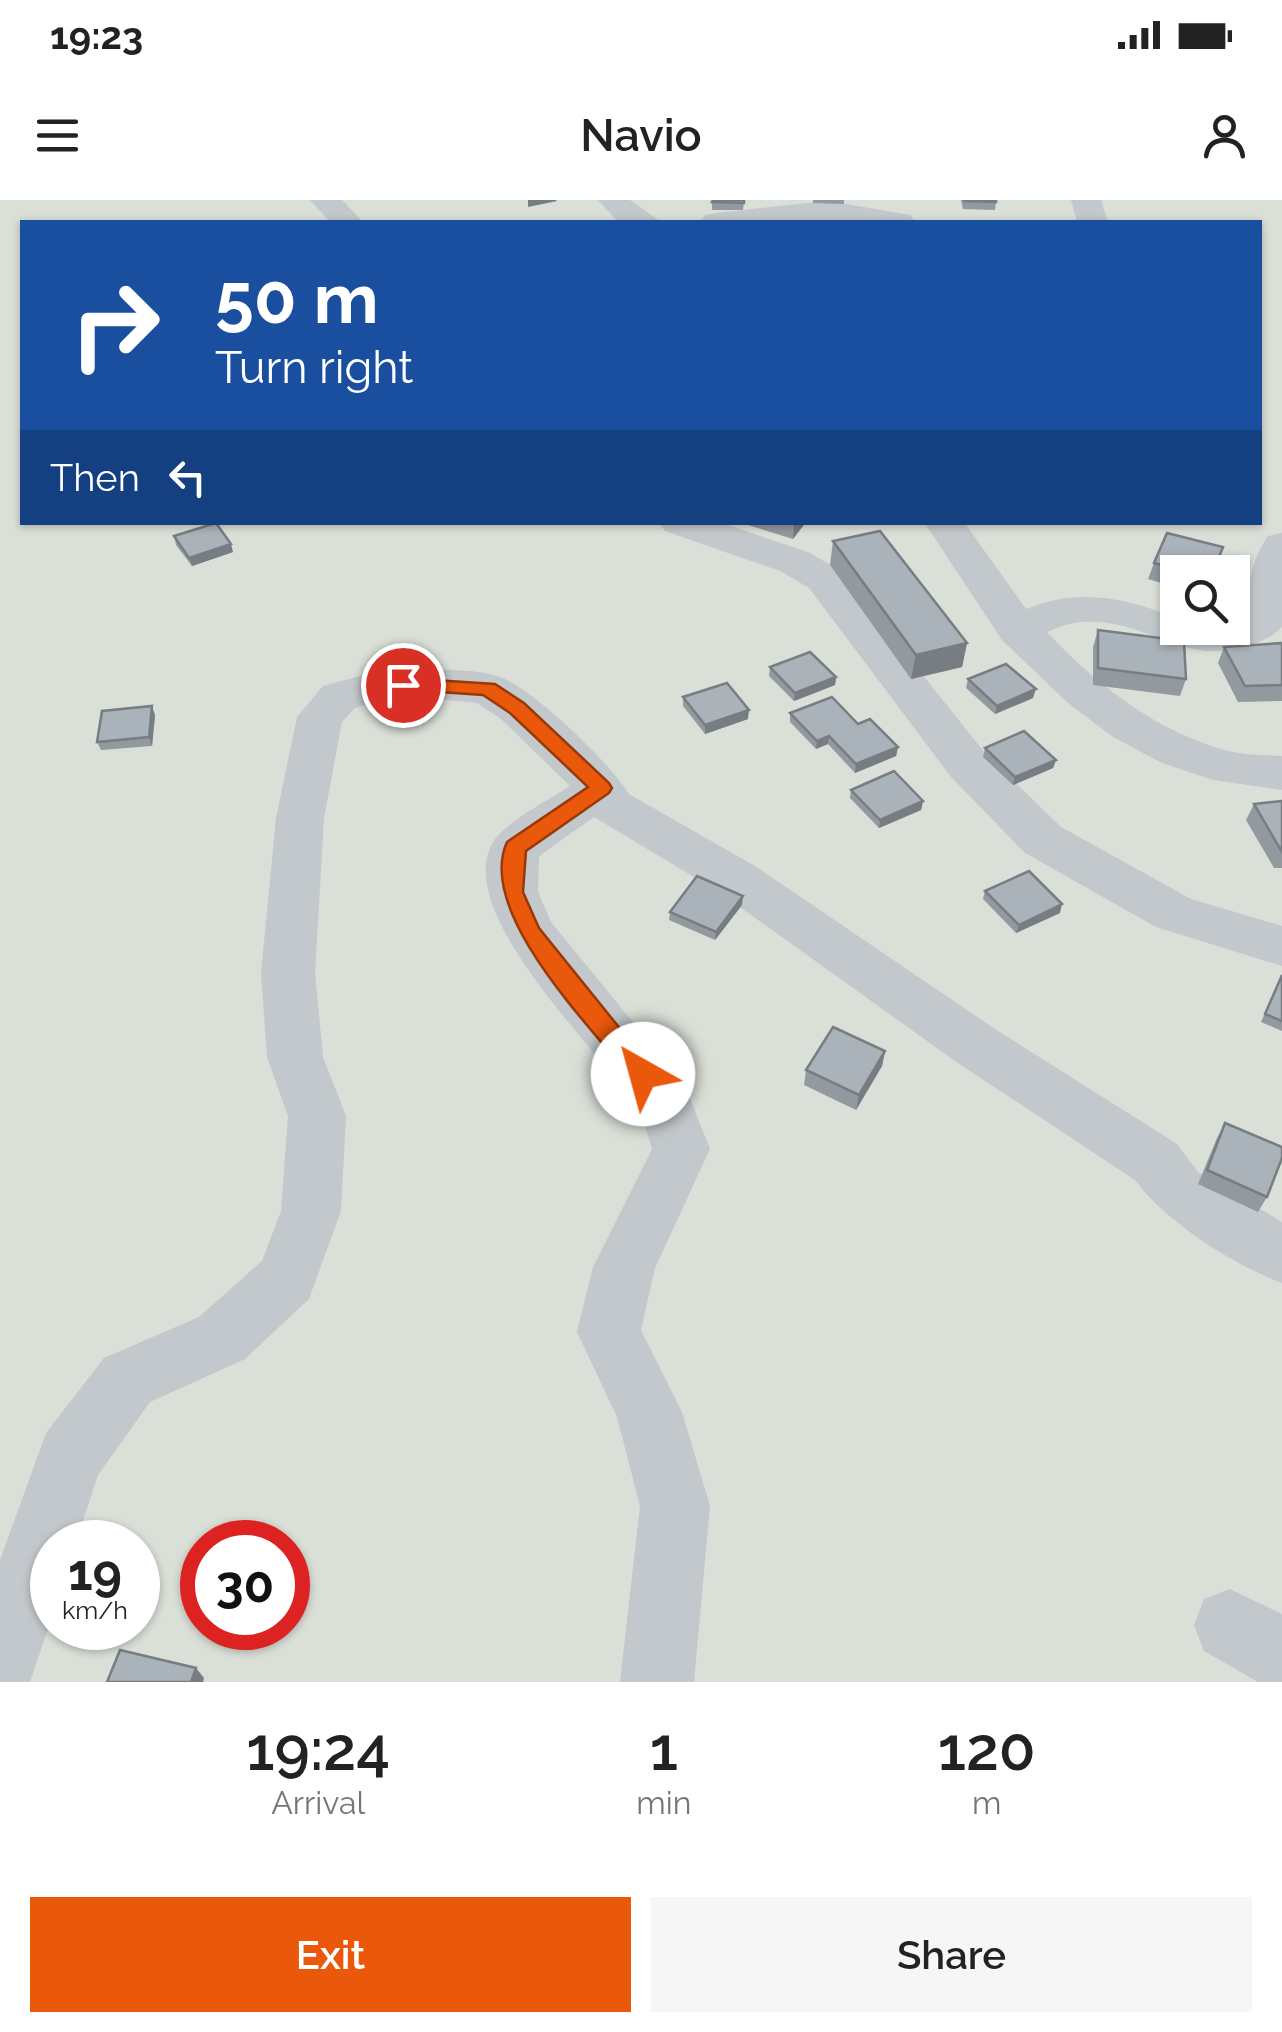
<!DOCTYPE html>
<html lang="en">
<head>
<meta charset="utf-8">
<style>
	:root { --surface:#fff; --page:#f6f6f6; --text:#222; --muted:#767676; --accent:#ea580c }
	body { margin:0; font-family:Raleway,sans-serif; background:var(--page); color:var(--text); height:100vh; display:flex; flex-direction:column; font-size:38px; white-space:nowrap }
	* { box-sizing:border-box; margin:0 }
	p { font-size:32px; color:var(--muted) }
	.icon { flex:none; width:55px; height:55px; fill:none; stroke:currentColor; stroke-width:2; stroke-linecap:round; stroke-linejoin:round }
	.map { position:relative; height:1482px; overflow:hidden }
	.side { display:flex; flex-direction:column; background:var(--surface); flex:1 }
	.side>* { flex:none }
	.banner { position:absolute; left:20px; top:20px; width:1242px; height:305px; border-radius:0px; box-shadow:0 2px 8px #0004; background:#1a4fa0; color:#fff; overflow:hidden }
	.buttons { position:absolute; left:1160px; top:355px; display:grid; gap:20px }
	.buttons a { display:grid; place-items:center; width:90px; height:90px; border-radius:0px; background:var(--surface); box-shadow:0 2px 8px #0004; font-size:50px }
	.speed { position:absolute; left:30px; top:1320px; display:flex; gap:20px; font-size:50px; font-weight:700; text-align:center }
	.speed>* { display:grid; place-content:center; width:130px; height:130px; border-radius:50%; background:var(--surface); box-shadow:0 2px 8px #0004; line-height:1 }
	.speed small { font-size:25px; font-weight:400 }
	.speed .limit { border:15px solid #d22; background:#fff; color:#111 }
	.pin { position:absolute; display:grid; place-items:center; width:85px; height:85px; color:#fff; margin:-42px; border:5px solid #fff; border-radius:50%; box-shadow:0 2px 10px #0007 }
	.me { position:absolute; width:110px; margin:-55px; rotate:322deg; stroke-linejoin:round; filter:drop-shadow(0 0 8px #0008) }
	.turn { display:flex; align-items:center; gap:35px; height:210px; padding:0 30px; font-size:45px }
	.turn .icon { width:130px; height:130px; stroke-width:2.5 }
	.turn b { display:block; font-size:70px; line-height:85px }
	.then { display:flex; align-items:center; height:95px; padding:0 30px; background:#0003; gap:20px; font-size:38px }
	.eta { display:flex; justify-content:space-evenly; align-items:center; height:170px; text-align:center }
	.eta b { font-size:60px; font-weight:600; line-height:70px }
	.action { display:flex; gap:20px; margin-top:auto; padding:20px 30px }
	.action a { flex:1; height:115px; border-radius:0px; background:var(--accent); color:#fff; font-size:40px; font-weight:600; line-height:115px; text-align:center }
	.action a+a { background:var(--page); color:var(--text) }
	.status { display:flex; justify-content:space-between; align-items:center; height:70px; padding:0 50px; background:var(--surface); direction:ltr }
	.status svg { height:28px; fill:currentColor }
	header { display:flex; justify-content:space-between; align-items:center; height:130px; padding:0 30px; background:var(--surface); font-size:45px; font-weight:600 }
	.map>svg:first-child { display:block }
	.green { fill:#dadfd7; fill-rule:evenodd }
	.lines { fill:none; stroke-linecap:round; stroke-linejoin:round }
	.street { fill:#c3c8cc; fill-rule:evenodd }
	.wall { fill:#929a9f }
	.shaded-wall { fill:#777d82 }
	.building { fill:#aab3b9; stroke:#777d82; stroke-width:2.5 }
	.route { fill:#ea580c; stroke:#983908; stroke-width:2.5 }
</style>
</head>
<body>
<div class="status"><b>19:23</b><svg viewBox="0 0 49 12"><path d="M0 12V9h3v3zM5 12V6h3v6zM10 12V3h3v9zM15 12V0h3v12zM26 1h20v11H26zM47 4h2v5h-2z"/></svg></div>
<header><svg class="icon" aria-label="menu" viewBox="0 0 24 24"><path d="M4 6h16M4 12h16M4 18h16"/></svg>Navio<svg class="icon" aria-label="person" viewBox="0 0 24 24"><circle cx="12" cy="8" r="4"/><path d="M4 21q1-7 8-7t8 7"/></svg></header>
<div class="map">
<svg width="1282" height="1482" viewBox="0 0 1282 1482">
	<rect width="100%" height="100%" fill="#fafaf8"/>
	<path class="green" d="M0,0H1282V1482H0ZM22,22H1260V322H22ZM1178,372H1232V428H1178ZM52,1342H138V1428H52ZM202,1342H288V1428H202Z"/>
	<g class="lines">
		<g class="street">
			<polygon points="310,0 342,0 363,22 330,22"/>
			<polygon points="598,0 630,0 661,22 618,22"/>
			<polygon points="1071,0 1101,0 1108,22 1077,22"/>
			<polygon points="827,1 899,13 910,15 915,22 700,22 705,15 716,13"/>
			<polygon points="659,322 720,322 810,353 839,370 985,553 1061,627 1191,699 1282,726 1282,766 1156,727 1025,653 951,577 809,388 780,371 665,331"/>
			<path d="M924,322H964L1026,409C1080,387 1125,398 1178,418V428H1232V420L1244,415C1248,387 1251,360 1268,336L1282,333V427C1272,438 1256,444 1241,448C1183,462 1152,426 1100,422C1080,420 1065,424 1047,432C1095,484 1159,533 1228,551C1245,555 1264,555 1282,556V590L1213,580L1162,563L1113,537L1068,503L1002,440Z"/>
			<path d="M428,468C452,471 483,469 505,479C539,495 609,562 629,594L755,666L995,829L1177,944L1198,972L1282,1022V1083C1232,1064 1166,1022 1135,980L955,861L719,692L594,617L539,656L538,692L551,722L685,886L710,949L655,1068L641,1130L682,1212L710,1306L694,1482H620L640,1306L617,1217L577,1132L593,1067L652,949C648,937 645,923 639,912C605,853 446,711 495,639C508,621 550,599 570,586L501,519L477,503L428,498L380,501L355,508L342,522L324,618L315,773L323,857L346,916L341,1011L309,1099L245,1159L150,1202L98,1275L76,1342H52V1417L30,1482H0V1360L46,1233L104,1158L199,1117L262,1061L281,1011L288,916L267,857L261,773L276,618L297,517L323,486L379,471Z"/>
			<polygon points="1230,1389 1282,1414 1282,1482 1258,1482 1204,1451 1194,1425 1204,1399"/>
		</g>
	</g>
	<g class="wall">
		<polygon points="712,0 744,0 743,10 712,10"/>
		<polygon points="813,0 844,0 844,4 813,3"/>
		<polygon points="961,0 996,0 996,2 995,10 963,9"/>
		<polygon points="738,322 806,322 793,339"/>
		<polygon points="174,336 233,352 192,366 176,345"/>
		<polygon points="833,341 967,443 962,467 911,479 830,365"/>
		<polygon points="1154,363 1214,372 1178,372 1178,388 1148,379"/>
		<polygon points="1098,430 1186,479 1180,496 1093,485 1093,447"/>
		<polygon points="1282,443 1282,501 1238,502 1218,463 1224,447"/>
		<polygon points="770,467 836,477 835,485 794,501 769,476"/>
		<polygon points="968,479 1033,498 995,514 966,488"/>
		<polygon points="683,497 748,519 705,534 683,506"/>
		<polygon points="790,513 858,524 898,547 896,556 855,573 828,544 816,549 790,522"/>
		<polygon points="155,515 152,546 101,550 97,542"/>
		<polygon points="985,548 1056,560 1053,568 1013,585 983,557"/>
		<polygon points="851,590 923,601 921,610 879,628 850,598"/>
		<polygon points="1282,601 1282,668 1274,668 1246,620 1254,604"/>
		<polygon points="985,691 1060,713 1016,733 983,699"/>
		<polygon points="742,705 715,740 669,720 670,712"/>
		<polygon points="1282,775 1282,831 1261,822"/>
		<polygon points="885,851 882,866 856,910 804,885 806,870"/>
		<polygon points="1225,923 1267,997 1258,1012 1198,984 1217,938"/>
	</g>
	<g class="shaded-wall">
		<polygon points="528,0 556,0 557,1 528,7"/>
		<polygon points="806,322 793,339 794,323"/>
		<polygon points="231,344 233,352 192,366 189,358"/>
		<polygon points="967,443 962,467 911,479 916,455"/>
		<polygon points="836,477 835,485 794,501 795,493"/>
		<polygon points="1036,489 1033,498 995,514 997,506"/>
		<polygon points="152,506 155,515 152,546 149,537"/>
		<polygon points="749,510 748,519 705,534 705,525"/>
		<polygon points="829,536 828,544 816,549 817,541"/>
		<polygon points="898,547 896,556 855,573 856,564"/>
		<polygon points="1056,560 1053,568 1013,585 1015,577"/>
		<polygon points="923,601 921,610 879,628 880,620"/>
		<polygon points="743,696 742,705 715,740 716,732"/>
		<polygon points="1062,704 1060,713 1016,733 1019,725"/>
		<polygon points="885,851 882,866 856,910 859,895"/>
		<polygon points="196,1468 204,1478 203,1482 191,1482"/>
	</g>
	<g class="building">
		<polygon points="713,0 744,0 744,3 712,2"/>
		<polygon points="964,0 996,0 996,2 965,1"/>
		<polygon points="216,323 231,344 189,358 174,336"/>
		<polygon points="880,331 967,443 916,455 833,341"/>
		<polygon points="1167,333 1223,347 1213,372 1187,372 1154,363"/>
		<polygon points="1098,430 1184,441 1186,479 1098,468"/>
		<polygon points="1282,443 1282,485 1245,486 1224,447"/>
		<polygon points="810,452 836,477 795,493 770,467"/>
		<polygon points="1006,464 1036,489 997,506 968,479"/>
		<polygon points="727,483 749,510 705,525 683,497"/>
		<polygon points="832,497 858,524 870,519 898,547 856,564 829,536 817,541 790,513"/>
		<polygon points="152,506 149,537 97,542 102,511"/>
		<polygon points="1024,531 1056,560 1015,577 985,548"/>
		<polygon points="894,571 923,601 880,620 851,590"/>
		<polygon points="1282,601 1282,652 1254,604"/>
		<polygon points="1029,671 1062,704 1019,725 985,691"/>
		<polygon points="697,676 743,696 716,732 670,712"/>
		<polygon points="1282,775 1282,821 1265,814"/>
		<polygon points="833,827 885,851 859,895 806,870"/>
		<polygon points="1225,923 1282,947 1282,958 1267,997 1207,970"/>
		<polygon points="120,1450 196,1468 191,1482 107,1482"/>
	</g>
	<path class="route" d="M403,478L495,484L524,503L609,583L612,588L609,593L526,651L523,692L539,728L651,867L655,874L651,881H634C592,828 475,712 507,642L588,587L510,513L483,495L396,489V480Z"/>
</svg>
<div class="buttons">
<a><svg class="icon" aria-label="search" viewBox="0 0 24 24"><circle cx="10" cy="10" r="6"/><path d="M15 15l6 6"/></svg></a>
</div>
<div class="speed"><div>19<small>km/h</small></div><div class="limit">30</div></div>
<div class="pin" style="left:403px;top:485px;background:#d93025"><svg class="icon" aria-label="arrive" viewBox="0 0 24 24"><path d="M6 21V4h12l-3 4 3 4H6"/></svg></div>
<svg class="me" style="left:643px;top:874px" viewBox="-20 -20 40 40"><circle r="19" fill="#fff"/><path d="M0-13L10 11 0 6-10 11z" fill="#ea580c"/></svg>
<div class="banner">
<div class="turn"><svg class="icon" aria-label="right" viewBox="0 0 24 24"><path d="M7 20v-9h11M14 6l5 5-5 5"/></svg><div><b>50 m</b>Turn right</div></div>
<div class="then">Then<svg class="icon" aria-label="left" viewBox="0 0 24 24"><path d="M17 20v-9H6M10 6l-5 5 5 5"/></svg></div>
</div>
</div>
<section class="side">
<div class="eta">
<div><b>19:24</b><p>Arrival</p></div>
<div><b>1</b><p>min</p></div>
<div><b>120</b><p>m</p></div>
</div>
<div class="action"><a>Exit</a><a>Share</a></div>
</section>
</body>
</html>
